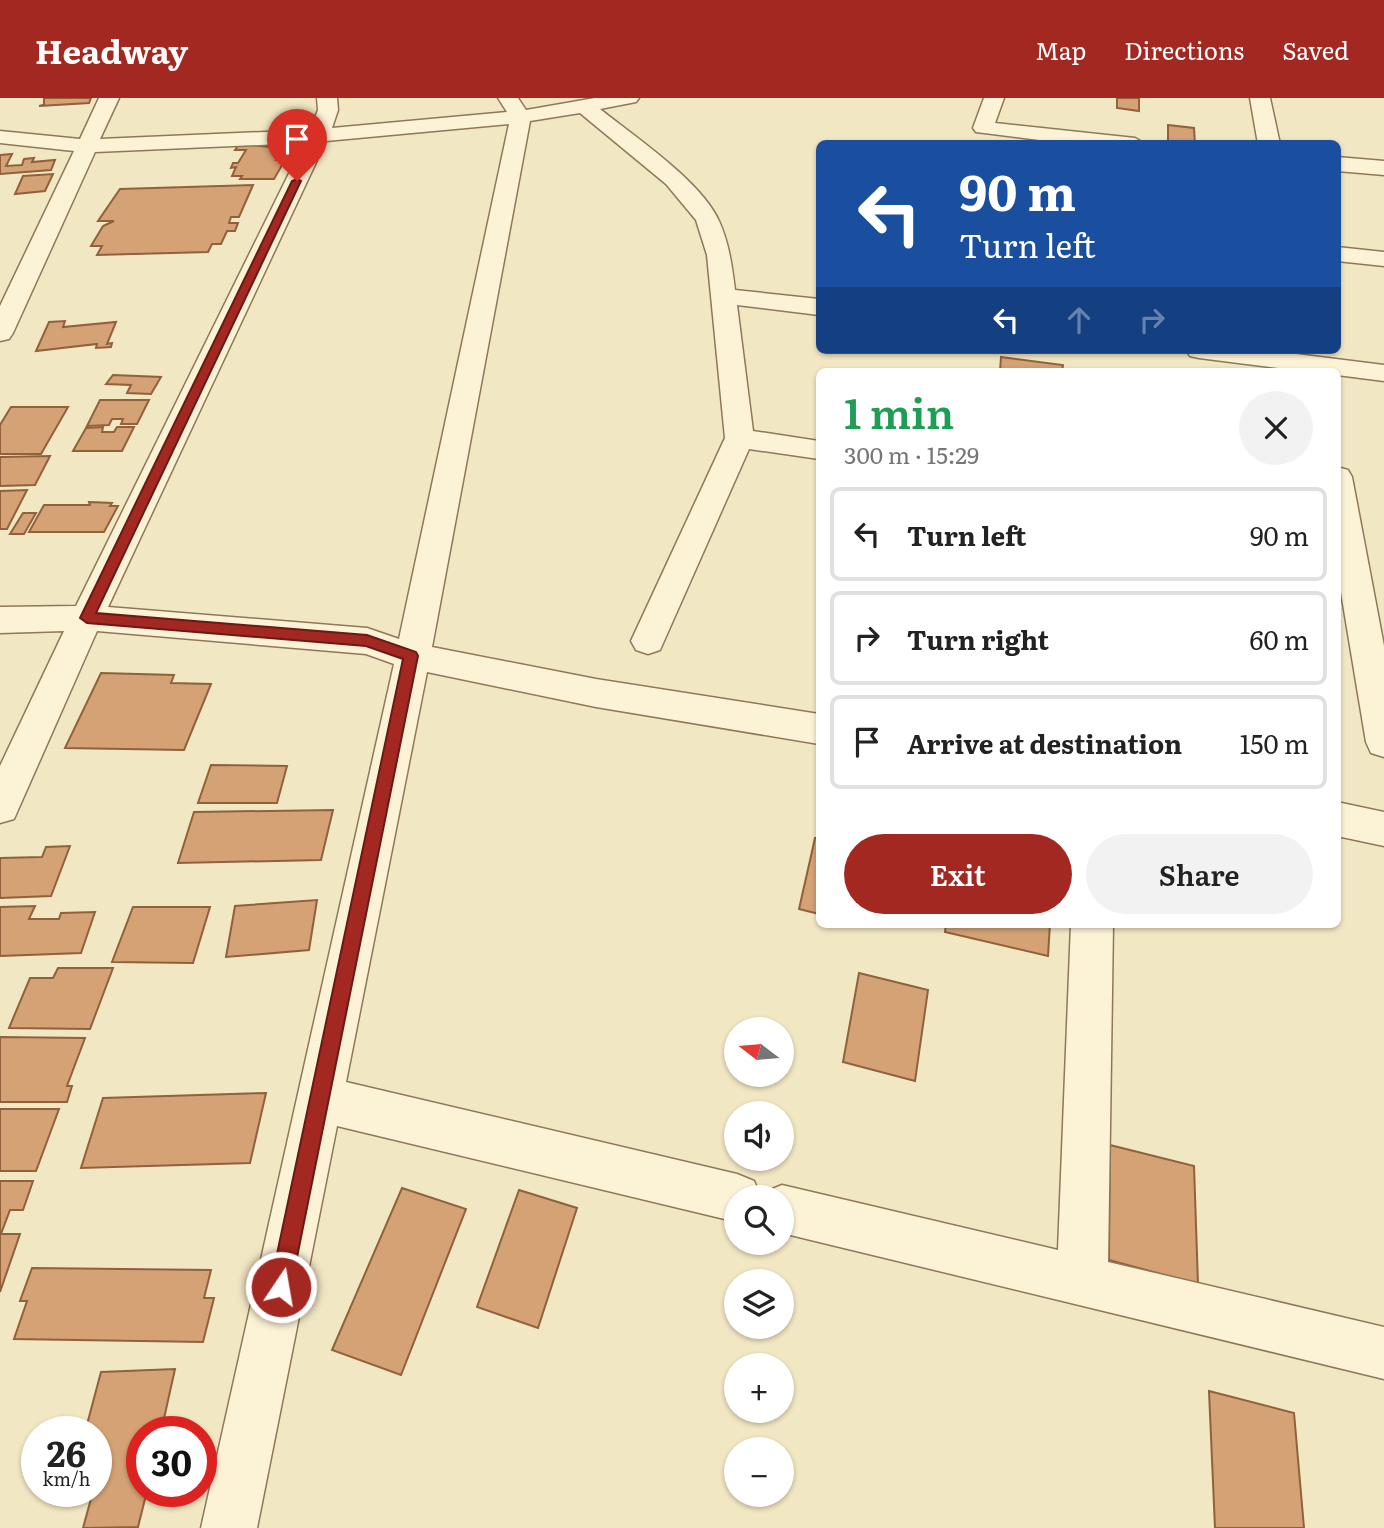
<!DOCTYPE html>
<html lang="en">
<head>
<meta charset="utf-8">
<style>
	:root { --surface:#fff; --page:#f2f2f2; --text:#222; --muted:#767676; --line:#e0e0e0; --accent:#a32821 }
	body { margin:0; font-family:Literata,serif; background:var(--page); color:var(--text); height:100vh; display:flex; flex-direction:column; font-size:26px; white-space:nowrap }
	* { box-sizing:border-box; margin:0 }
	p { font-size:23px; color:var(--muted) }
	.icon { flex:none; width:38px; height:38px; fill:none; stroke:currentColor; stroke-width:2; stroke-linecap:round; stroke-linejoin:round }
	.map { position:relative; flex:1; overflow:hidden }
	.panel { position:absolute; left:816px; top:270px; width:525px; height:560px; display:flex; flex-direction:column; background:var(--surface); border-radius:10px; box-shadow:0 2px 5px #0004 }
	.panel>* { flex:none }
	.guide { position:absolute; left:816px; top:42px; width:525px; height:214px; border-radius:10px; box-shadow:0 2px 5px #0004; background:#1a4fa0; color:#fff; overflow:hidden }
	.needle { width:46px; rotate:286deg }
	.controls { position:absolute; left:724px; top:919px; display:grid; gap:14px }
	.controls a { display:grid; place-items:center; width:70px; height:70px; border-radius:50%; background:var(--surface); box-shadow:0 2px 5px #0004; font-size:35px }
	.speed { position:absolute; left:21px; top:1318px; display:flex; gap:14px; font-size:35px; font-weight:700; text-align:center }
	.speed>* { display:grid; place-content:center; width:91px; height:91px; border-radius:50%; background:var(--surface); box-shadow:0 2px 5px #0004; line-height:1 }
	.speed small { font-size:18px; font-weight:400 }
	.speed .limit { border:10px solid #d22; background:#fff; color:#111 }
	.pin { position:absolute; display:grid; place-items:center; width:60px; height:60px; color:#fff; margin:-72px -30px; border-radius:50% 50% 50% 0; rotate:-45deg; box-shadow:0 0 7px #0007 }
	.pin .icon { rotate:45deg }
	.me { position:absolute; width:77px; margin:-38px; rotate:12deg; stroke-linejoin:round; filter:drop-shadow(0 0 5px #0008) }
	.turn { display:flex; align-items:center; gap:24px; height:147px; padding:0 28px; font-size:32px }
	.turn .icon { width:91px; height:91px; stroke-width:2.5 }
	.turn b { display:block; font-size:49px; line-height:60px }
	.lanes { display:flex; align-items:center; height:66px; padding:0 28px; background:#0003; justify-content:center; gap:35px; direction:ltr }
	.lanes .off { opacity:.35 }
	.round { display:grid; place-items:center; flex:none; width:74px; height:74px; border-radius:37px; background:var(--page) }
	.head { display:flex; align-items:center; justify-content:space-between; height:119px; padding:0 28px }
	h1 { font-size:42px; font-weight:600; line-height:52px; color:#1e9e55 }
	.button { display:flex; gap:14px; margin-top:auto; padding:14px 28px }
	.button a { flex:1; height:80px; border-radius:42px; background:var(--accent); color:#fff; font-size:28px; font-weight:600; line-height:80px; text-align:center }
	.button a+a { background:var(--page); color:var(--text) }
	ul { padding:0; list-style:none }
	li { display:flex; align-items:center; gap:21px; height:94px; margin:0 14px 10px; padding:0 14px; border:4px solid var(--line); border-radius:10px }
	li div { flex:1 }
	li b { display:block; font-size:26px }
	li em { font-style:normal }
	header { display:flex; align-items:center; gap:42px; box-sizing:border-box; height:98px; padding:0 35px; background:var(--accent); color:#fff }
	header strong { font-size:33px }
	nav { display:flex; gap:38px; margin-inline-start:auto; font-size:24px }
	.map>svg:first-child { display:block }
	.building { fill:#d4a275; stroke:#90613b; stroke-width:2 }
	.lines { fill:none; stroke-linecap:round; stroke-linejoin:round }
	.minor-casing { stroke:#8e7857; stroke-width:3 }
	.minor { fill:#fcf3d7; fill-rule:evenodd }
	.route { fill:#a32821; stroke:#6a1a15; stroke-width:2 }
</style>
</head>
<body>
<header>
<strong>Headway</strong>
<nav><a>Map</a><a>Directions</a><a>Saved</a></nav>
</header>
<div class="map">
<svg width="1384" height="1430" viewBox="0 0 1384 1430">
	<rect width="100%" height="100%" fill="#f2e7c3"/>
	<g class="building">
		<polygon points="44,0 91,0 89,5 39,8 44,7"/>
		<polygon points="1117,0 1139,0 1139,13 1117,10"/>
		<polygon points="1168,27 1194,30 1195,46 1168,45"/>
		<polygon points="239,46 282,50 276,62 285,62 274,81 240,81 242,78 232,78 236,69 231,70 233,65 238,65 246,52 235,52"/>
		<polygon points="12,56 6,68 22,67 24,61 34,60 32,64 55,62 51,72 0,76 0,57"/>
		<polygon points="53,76 45,93 15,96 23,78"/>
		<polygon points="253,87 239,119 231,119 229,125 238,125 235,133 227,133 221,146 212,146 208,154 97,157 102,148 91,148 103,128 114,123 98,123 120,91"/>
		<polygon points="65,223 63,229 116,224 107,246 112,245 111,249 96,250 97,246 36,253 49,224"/>
		<polygon points="1001,259 1063,267 1062,273 1000,273"/>
		<polygon points="113,277 161,279 151,296 127,295 131,287 106,286"/>
		<polygon points="100,302 149,302 137,326 121,326 123,321 112,321 109,327 87,328"/>
		<polygon points="11,309 68,309 41,356 0,356 0,327"/>
		<polygon points="103,329 102,334 114,334 117,329 134,329 122,353 73,353 86,330"/>
		<polygon points="50,358 35,387 0,388 0,359"/>
		<polygon points="27,392 7,431 0,431 0,393"/>
		<polygon points="89,404 112,405 110,408 118,408 104,434 29,434 44,407 90,407"/>
		<polygon points="23,415 36,415 24,436 10,436"/>
		<polygon points="101,575 174,577 171,585 211,586 184,652 65,650"/>
		<polygon points="211,667 287,668 277,705 198,705"/>
		<polygon points="333,712 321,762 178,765 194,714"/>
		<polygon points="815,740 819,740 819,816 799,811"/>
		<polygon points="70,748 51,798 0,800 0,760 42,759 46,749"/>
		<polygon points="317,802 309,852 226,859 235,808"/>
		<polygon points="35,808 29,821 59,821 61,815 95,814 81,855 0,858 0,809"/>
		<polygon points="133,809 210,809 193,865 112,864"/>
		<polygon points="946,826 1050,826 1048,858 945,834"/>
		<polygon points="58,870 113,870 90,931 9,930 30,880 53,880"/>
		<polygon points="859,875 928,892 915,983 843,964"/>
		<polygon points="0,939 85,940 67,988 72,988 67,1004 0,1004"/>
		<polygon points="266,995 250,1065 81,1070 103,1000"/>
		<polygon points="0,1011 59,1011 36,1073 0,1073"/>
		<polygon points="1110,1047 1194,1068 1198,1186 1109,1162"/>
		<polygon points="0,1083 33,1083 23,1112 10,1112 1,1136 20,1136 0,1194"/>
		<polygon points="402,1090 466,1111 401,1277 332,1252"/>
		<polygon points="519,1092 577,1110 538,1230 477,1209"/>
		<polygon points="32,1170 211,1172 204,1200 214,1200 203,1244 14,1241 27,1203 20,1203"/>
		<polygon points="175,1271 161,1334 142,1334 142,1393 147,1393 138,1429 83,1430 92,1397 68,1398 69,1393 96,1393 96,1334 85,1334 101,1274"/>
		<polygon points="1209,1293 1294,1315 1304,1430 1215,1430"/>
	</g>
	<g class="lines">
		<defs>
			<g id="minor">
				<path d="M99,0H119L100,41L310,32L318,12L317,0H337L338,12L332,30L507,14L498,0H518L526,12L595,0H639L636,4L600,11C635,39 701,83 719,123C729,145 732,168 735,192L819,201V217L737,207L753,333L819,343V361L749,351L660,552L648,556L636,552L631,543L725,340L707,157L696,122L666,86L580,15L530,23L432,549L596,581L819,616V646L596,609L427,574L346,984L737,1076L754,1083L761,1099H737V1124L337,1028L257,1430H201L394,566L366,556L97,533L14,721L0,725V668L64,533L0,535V509L76,508L304,45L95,54L13,235L9,241L0,243V208L74,53L0,45V33L80,41ZM509,26L399,541L367,530L108,509L326,43Z"/>
				<polygon points="984,0 1004,0 995,25 1135,40 1145,46 1070,46 976,34 973,30"/>
				<polygon points="1250,0 1270,0 1280,46 1258,46"/>
				<polygon points="1337,59 1384,63 1384,77 1337,73"/>
				<polygon points="1337,149 1384,154 1384,168 1337,163"/>
				<polygon points="1186,252 1264,252 1384,267 1384,283 1337,277 1337,273 1303,273 1199,260 1190,258"/>
				<polygon points="1337,369 1348,372 1352,379 1384,548 1384,659 1371,655 1366,644 1337,470"/>
				<polygon points="1337,704 1384,714 1384,748 1337,738"/>
				<polygon points="1071,826 1113,826 1108,1164 1384,1229 1384,1281 782,1135 782,1099 763,1099 765,1094 782,1087 1058,1152"/>
			</g>
		</defs>
		<use href="#minor" class="minor-casing"/>
		<use href="#minor" class="minor"/>
	</g>
	<polygon class="route" points="297,81 301,83 96,515 367,537 416,554 418,558 291,1189 288,1196 281,1199 273,1196 270,1189 403,561 366,548 87,525 80,520 292,83"/>
</svg>
<div class="controls">
<a><svg class="needle" viewBox="-14 -14 28 28"><path d="M0-13l5 13h-10z" fill="#e53935"/><path d="M0 13l5-13h-10z" fill="#767676"/></svg></a>
<a><svg class="icon" aria-label="sound" viewBox="0 0 24 24"><path d="M4 9h4l5-4v14l-5-4H4zM17 9q2 3 0 6"/></svg></a>
<a><svg class="icon" aria-label="search" viewBox="0 0 24 24"><circle cx="10" cy="10" r="6"/><path d="M15 15l6 6"/></svg></a>
<a><svg class="icon" aria-label="layers" viewBox="0 0 24 24"><path d="M12 4l9 5-9 5-9-5zM3 14l9 5 9-5"/></svg></a>
<a>+</a>
<a>−</a>
</div>
<div class="speed"><div>26<small>km/h</small></div><div class="limit">30</div></div>
<div class="pin" style="left:297px;top:83px;background:#d93025"><svg class="icon" aria-label="arrive" viewBox="0 0 24 24"><path d="M6 21V4h12l-3 4 3 4H6"/></svg></div>
<svg class="me" style="left:281px;top:1189px" viewBox="-20 -20 40 40"><circle r="17" fill="#a32821" stroke="#fff" stroke-width="3"/><path d="M0-11L8 9 0 5-8 9z" fill="#fff"/></svg>
<div class="guide">
<div class="turn"><svg class="icon" aria-label="left" viewBox="0 0 24 24"><path d="M17 20v-9H6M10 6l-5 5 5 5"/></svg><div><b>90 m</b>Turn left</div></div>
<div class="lanes"><svg class="icon" aria-label="left" viewBox="0 0 24 24"><path d="M17 20v-9H6M10 6l-5 5 5 5"/></svg><svg class="icon off" aria-label="ahead" viewBox="0 0 24 24"><path d="M12 20V5M6 11l6-6 6 6"/></svg><svg class="icon off" aria-label="right" viewBox="0 0 24 24"><path d="M7 20v-9h11M14 6l5 5-5 5"/></svg></div>
</div>
<section class="panel">
<div class="head"><div><h1>1 min</h1><p>300 m · 15:29</p></div><a class="round"><svg class="icon" aria-label="close" viewBox="0 0 24 24"><path d="M6 6l12 12M18 6L6 18"/></svg></a></div>
<ul>
<li><svg class="icon" aria-label="left" viewBox="0 0 24 24"><path d="M17 20v-9H6M10 6l-5 5 5 5"/></svg><div><b>Turn left</b></div><em>90 m</em></li>
<li><svg class="icon" aria-label="right" viewBox="0 0 24 24"><path d="M7 20v-9h11M14 6l5 5-5 5"/></svg><div><b>Turn right</b></div><em>60 m</em></li>
<li><svg class="icon" aria-label="arrive" viewBox="0 0 24 24"><path d="M6 21V4h12l-3 4 3 4H6"/></svg><div><b>Arrive at destination</b></div><em>150 m</em></li>
</ul>
<div class="button"><a>Exit</a><a>Share</a></div>
</section>
</div>
</body>
</html>
